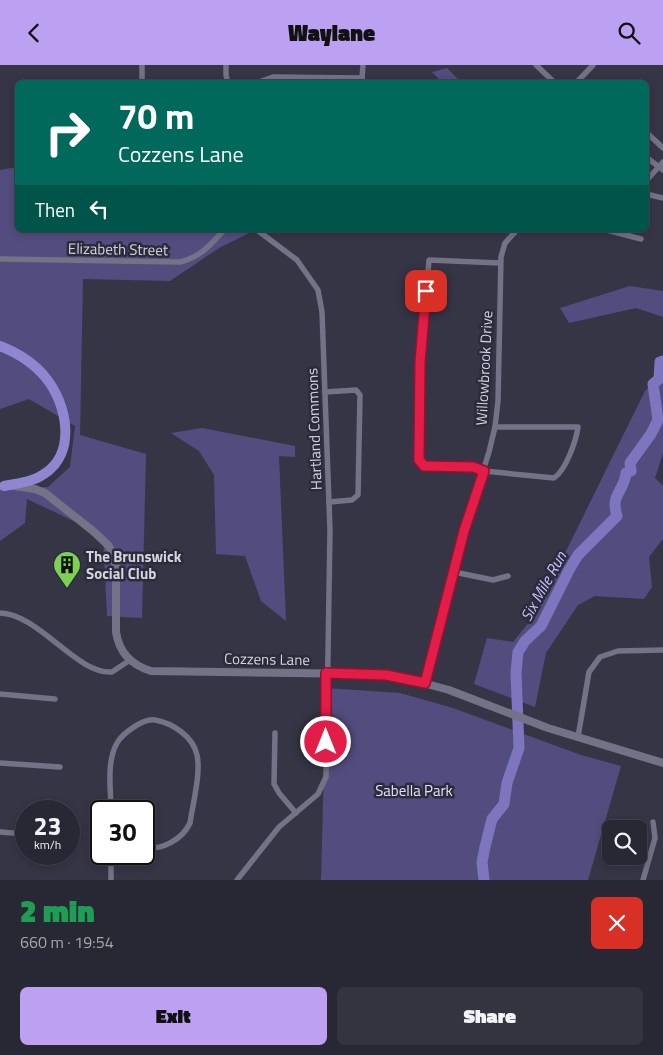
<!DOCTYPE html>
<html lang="en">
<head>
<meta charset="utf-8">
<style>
	:root { --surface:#282834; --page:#343440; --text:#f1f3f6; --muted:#a5a6ac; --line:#44444f; --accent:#bca0f2 }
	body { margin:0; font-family:"Titillium Web",sans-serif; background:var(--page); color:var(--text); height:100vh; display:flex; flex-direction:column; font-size:19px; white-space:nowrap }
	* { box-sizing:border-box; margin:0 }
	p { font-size:16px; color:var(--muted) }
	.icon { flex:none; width:28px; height:28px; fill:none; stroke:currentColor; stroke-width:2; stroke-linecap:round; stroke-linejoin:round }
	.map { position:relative; height:815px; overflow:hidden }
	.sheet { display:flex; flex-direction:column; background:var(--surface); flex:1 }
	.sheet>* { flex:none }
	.banner { position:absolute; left:15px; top:15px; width:634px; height:152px; border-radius:8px; box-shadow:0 2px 8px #0003,0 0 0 1px var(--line); background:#00695c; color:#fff; overflow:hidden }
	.tools { position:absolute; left:602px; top:755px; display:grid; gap:10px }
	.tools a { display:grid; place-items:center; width:45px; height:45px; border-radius:8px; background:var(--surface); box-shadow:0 2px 8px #0003,0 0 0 1px var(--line); font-size:25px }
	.speed { position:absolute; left:15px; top:735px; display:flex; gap:10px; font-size:25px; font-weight:700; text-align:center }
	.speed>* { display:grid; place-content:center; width:65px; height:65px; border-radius:50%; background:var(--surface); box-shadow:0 2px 8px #0003,0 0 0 1px var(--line); line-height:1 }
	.speed small { font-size:12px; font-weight:400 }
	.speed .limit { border:2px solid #111; border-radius:8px; background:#fff; color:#111 }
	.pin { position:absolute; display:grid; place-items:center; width:42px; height:42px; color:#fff; margin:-21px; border-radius:10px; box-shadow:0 2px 8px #0006 }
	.me { position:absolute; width:55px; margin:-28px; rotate:0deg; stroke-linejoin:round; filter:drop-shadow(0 0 4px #0008) }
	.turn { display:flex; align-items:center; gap:18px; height:105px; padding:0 20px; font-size:22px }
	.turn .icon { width:65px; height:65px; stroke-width:2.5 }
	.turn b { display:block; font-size:35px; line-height:42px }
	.then { display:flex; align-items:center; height:48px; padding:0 20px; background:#0003; gap:10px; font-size:19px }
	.round { display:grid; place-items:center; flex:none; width:52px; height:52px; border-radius:8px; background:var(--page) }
	.headline { display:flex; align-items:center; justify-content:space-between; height:85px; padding:0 20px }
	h1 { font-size:30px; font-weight:800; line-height:38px; color:#1e9e55 }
	.button { display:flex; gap:10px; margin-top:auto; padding:10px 20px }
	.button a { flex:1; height:58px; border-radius:8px; background:var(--accent); color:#111; font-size:20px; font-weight:800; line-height:58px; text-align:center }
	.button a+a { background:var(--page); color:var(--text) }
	header { display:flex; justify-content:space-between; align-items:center; height:65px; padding:0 20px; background:var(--accent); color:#111; font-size:22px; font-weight:800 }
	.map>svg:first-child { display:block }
	.green { fill:#524d7e }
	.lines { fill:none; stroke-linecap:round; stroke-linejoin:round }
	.river { stroke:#7d76be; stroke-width:11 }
	.minor { stroke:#737286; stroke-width:5.5 }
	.tertiary { stroke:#737286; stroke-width:8 }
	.trunk { stroke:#8e87d0; stroke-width:10 }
	.route-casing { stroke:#92132f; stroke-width:12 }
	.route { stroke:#e11d48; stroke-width:9 }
	.labels { text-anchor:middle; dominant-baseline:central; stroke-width:5; stroke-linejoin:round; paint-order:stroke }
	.street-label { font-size:15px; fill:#d4d4df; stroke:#2c2b3c }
	.poi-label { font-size:15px; font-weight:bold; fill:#d4d4df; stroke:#2c2b3c; text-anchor:start }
	.park-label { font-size:15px; fill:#e1e0f5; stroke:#2c2b3c }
	.water-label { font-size:16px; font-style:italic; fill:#c6c3fe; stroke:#2c2b3c }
</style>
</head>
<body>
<header><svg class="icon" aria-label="back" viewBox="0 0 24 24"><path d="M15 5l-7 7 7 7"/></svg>Waylane<svg class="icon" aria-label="search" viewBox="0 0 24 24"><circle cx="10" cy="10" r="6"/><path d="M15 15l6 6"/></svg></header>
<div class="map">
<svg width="663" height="815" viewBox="0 0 663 815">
	<rect width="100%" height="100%" fill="#363546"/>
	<g class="green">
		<polygon points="447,3 458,14 454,17 442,17 432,7"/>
		<polygon points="17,102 18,165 255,165 219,183 170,216 83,214 80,370 146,389 142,553 107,551 103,470 27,434 25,458 0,476 0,424 48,422 70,402 75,361 29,334 0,344 0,105"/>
		<polygon points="630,221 663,226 663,252 636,243 569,258 560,243"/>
		<polygon points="663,306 663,388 655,413 663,421 663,474 649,492 652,522 644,534 595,531 578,540 546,588 535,642 474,619 487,573 513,577 534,551 645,326"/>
		<polygon points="202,363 295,381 295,392 279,391 286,556 261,536 245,491 216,489 214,410 199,386 171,368"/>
		<polygon points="326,623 400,628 453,643 581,690 621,701 588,815 321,815"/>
	</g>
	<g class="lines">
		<path class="river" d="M484,815L482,797L485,782L492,754L504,739L507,718L519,683L516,608L518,587L525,576L541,561L569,505L578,490L617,451C610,429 624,427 626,408L631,406L630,398L651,369L658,355L653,319L659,314L660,297L663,296"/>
		<g class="minor">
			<polyline points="142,0 142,18"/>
			<polyline points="226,0 226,10 228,18"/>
			<polyline points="363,0 362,13 364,18"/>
			<polyline points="536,0 555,18"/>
			<polyline points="256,18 273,12 362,13"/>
			<polyline points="576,18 593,0"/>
			<polyline points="646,67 663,83"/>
			<polyline points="646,92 663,105"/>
			<polyline points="646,116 663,97"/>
			<polyline points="646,129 663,133"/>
			<polyline points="607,165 641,174"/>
			<path d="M0,194L180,197C201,192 210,180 224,165"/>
			<polyline points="325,327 356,325 360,330 358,430 352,435 329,437"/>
			<path d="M495,362H578C576,376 566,405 554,413L484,406L473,401H424L419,395L421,297L429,195L500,198"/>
			<polyline points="454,507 493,515 508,511"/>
			<path d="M0,548C39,549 77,610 112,607L130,595"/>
			<polyline points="425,618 464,466 489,387 495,362 498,336 501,192 505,178 517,165"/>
			<polyline points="0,629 55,634"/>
			<polyline points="275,668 274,719 279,728 296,748"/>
			<polyline points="578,672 589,607 600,592 618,586 663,585"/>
			<polyline points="0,698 60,702"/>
			<path d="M111,746C111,725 106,698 117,678C122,669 143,653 155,655C172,658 193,671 197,690C201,708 193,738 190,758C182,775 162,785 144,783"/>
			<polyline points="0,767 26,769"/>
			<polyline points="111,815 111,789"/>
			<polyline points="237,815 279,762 318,729 326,712 330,465 322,247 318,225 297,195 257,165"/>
			<polyline points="643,815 655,773 653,757"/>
		</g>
		<path class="tertiary" d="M14,421L35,424L45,428L93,466L108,480L113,489L116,502V567C119,587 131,600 151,606L368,609L405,613L449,625L548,663L663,698"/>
		<path class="trunk" d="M0,281C18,288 34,298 46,313C67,339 77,388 44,409C33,417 18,418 4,421"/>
	</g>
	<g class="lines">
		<defs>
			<polyline id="route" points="326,677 326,608 386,610 425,618 464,466 484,406 473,402 424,401 419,395 420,297 426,226"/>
		</defs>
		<use href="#route" class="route-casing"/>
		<use href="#route" class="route"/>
	</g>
	<defs>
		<symbol id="building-pin" viewBox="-11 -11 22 30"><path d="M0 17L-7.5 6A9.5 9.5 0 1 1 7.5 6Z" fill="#7cd155" stroke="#2c2b3c"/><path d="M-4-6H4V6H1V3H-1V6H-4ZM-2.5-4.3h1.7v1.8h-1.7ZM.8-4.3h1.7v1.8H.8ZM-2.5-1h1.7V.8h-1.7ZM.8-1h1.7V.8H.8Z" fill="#111"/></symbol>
	</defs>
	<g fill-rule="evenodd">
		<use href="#building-pin" x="51" y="484" width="32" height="43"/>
	</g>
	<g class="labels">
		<g class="street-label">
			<text transform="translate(118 184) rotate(1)">Elizabeth Street</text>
			<text transform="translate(484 303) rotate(-87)">Willowbrook Drive</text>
			<text transform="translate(314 364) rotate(-92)">Hartland Commons</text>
			<text transform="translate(267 594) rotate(1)">Cozzens Lane</text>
		</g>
		<g class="poi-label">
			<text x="86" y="491">The Brunswick<tspan x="86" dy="17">Social Club</tspan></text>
		</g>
		<g class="park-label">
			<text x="414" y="725">Sabella Park</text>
		</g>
		<g class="water-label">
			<text transform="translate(543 521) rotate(-61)">Six Mile Run</text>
		</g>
	</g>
</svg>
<div class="tools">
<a><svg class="icon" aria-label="search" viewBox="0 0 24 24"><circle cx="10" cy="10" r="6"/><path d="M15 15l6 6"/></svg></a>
</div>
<div class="speed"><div>23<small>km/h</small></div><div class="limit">30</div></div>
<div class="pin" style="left:426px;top:226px;background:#d93025"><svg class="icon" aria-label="arrive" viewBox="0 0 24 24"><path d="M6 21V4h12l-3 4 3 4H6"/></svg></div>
<svg class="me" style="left:326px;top:677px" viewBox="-20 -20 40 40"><circle r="17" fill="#e11d48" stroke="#fff" stroke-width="3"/><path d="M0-11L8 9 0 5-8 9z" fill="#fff"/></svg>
<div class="banner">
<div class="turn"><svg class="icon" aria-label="right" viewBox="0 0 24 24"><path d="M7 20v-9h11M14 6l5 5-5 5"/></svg><div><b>70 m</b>Cozzens Lane</div></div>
<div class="then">Then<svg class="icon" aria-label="left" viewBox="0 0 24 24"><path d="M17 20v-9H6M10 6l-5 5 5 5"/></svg></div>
</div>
</div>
<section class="sheet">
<div class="headline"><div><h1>2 min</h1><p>660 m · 19:54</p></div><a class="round" style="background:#d93025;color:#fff"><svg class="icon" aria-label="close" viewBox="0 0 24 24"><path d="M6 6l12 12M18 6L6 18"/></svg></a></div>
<div class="button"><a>Exit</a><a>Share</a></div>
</section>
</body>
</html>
